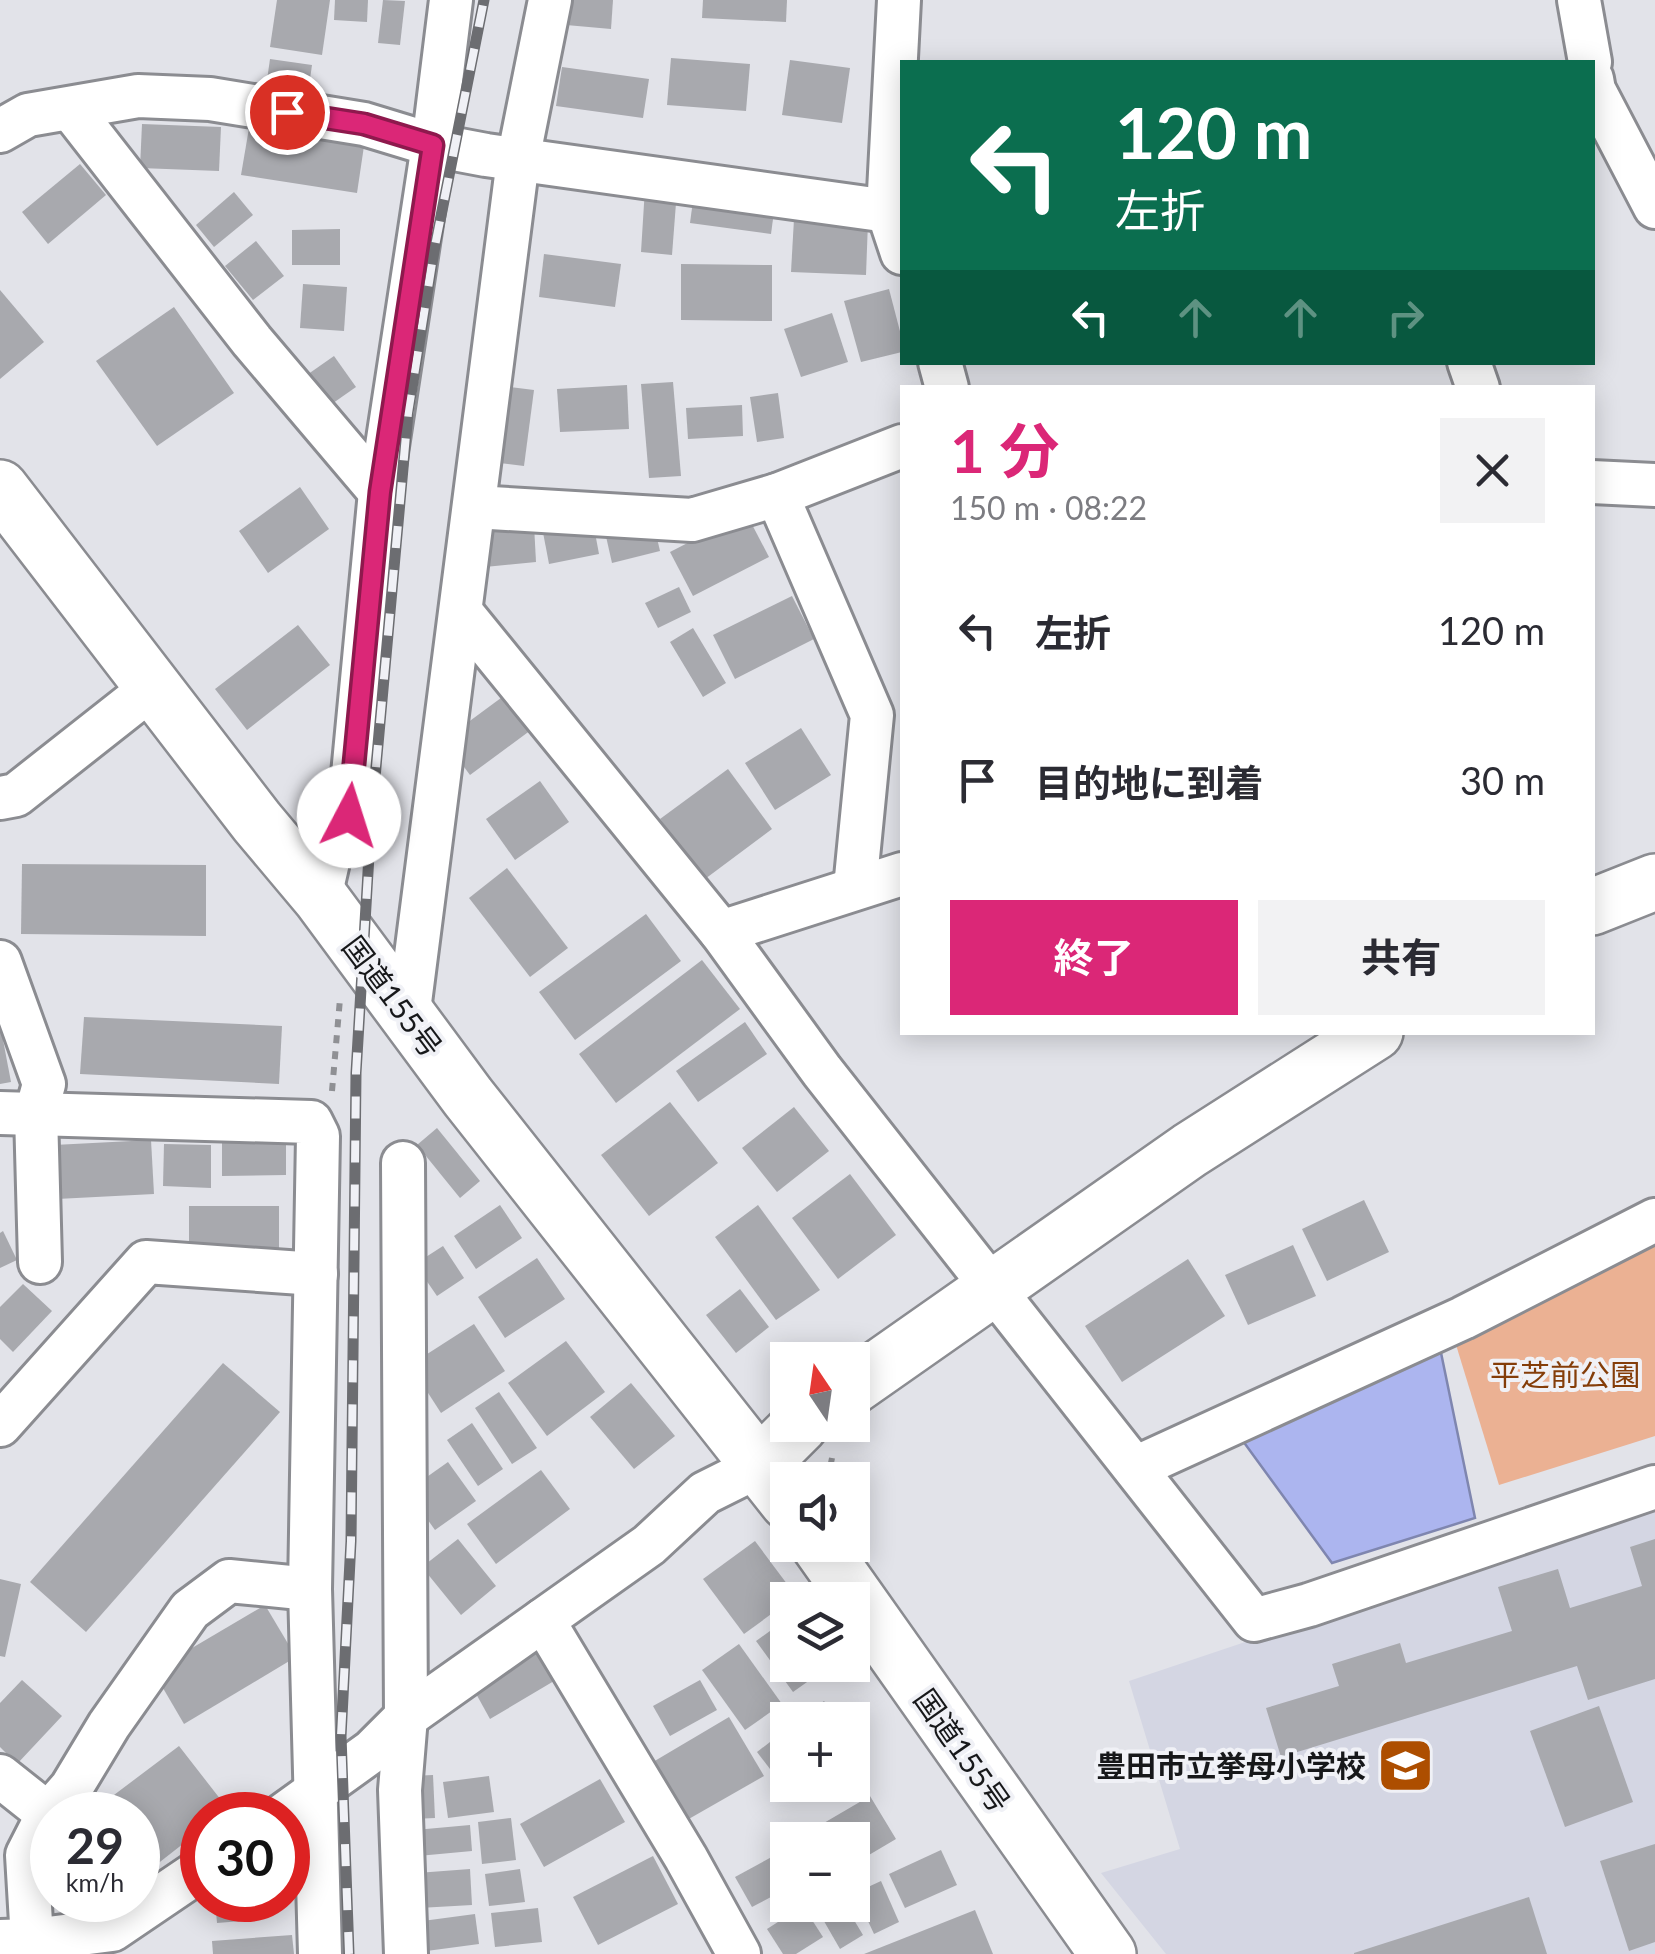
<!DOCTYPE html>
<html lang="ja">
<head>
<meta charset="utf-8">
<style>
	:root { --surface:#fff; --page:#f2f2f3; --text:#2b2b33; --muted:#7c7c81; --accent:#db2777 }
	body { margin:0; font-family:Lato,"Noto Sans JP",sans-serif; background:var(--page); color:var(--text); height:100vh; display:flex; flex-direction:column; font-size:38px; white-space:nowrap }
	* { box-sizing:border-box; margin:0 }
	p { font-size:32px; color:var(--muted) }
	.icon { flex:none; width:55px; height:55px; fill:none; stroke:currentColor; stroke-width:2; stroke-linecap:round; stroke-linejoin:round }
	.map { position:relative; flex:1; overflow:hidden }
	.panel { position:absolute; left:900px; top:385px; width:695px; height:650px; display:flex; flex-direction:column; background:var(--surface); border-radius:0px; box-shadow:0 5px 25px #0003 }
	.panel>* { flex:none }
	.banner { position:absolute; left:900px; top:60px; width:695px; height:305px; border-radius:0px; box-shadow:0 5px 25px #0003; background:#0b6e4f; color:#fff; overflow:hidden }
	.needle { width:65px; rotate:347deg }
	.controls { position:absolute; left:770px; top:1342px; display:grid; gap:20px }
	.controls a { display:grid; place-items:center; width:100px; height:100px; border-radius:0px; background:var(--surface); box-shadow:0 5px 25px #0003; font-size:50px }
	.speed { position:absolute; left:30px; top:1792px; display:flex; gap:20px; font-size:50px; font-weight:700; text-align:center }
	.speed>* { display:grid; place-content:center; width:130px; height:130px; border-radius:50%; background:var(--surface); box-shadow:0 5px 25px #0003; line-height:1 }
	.speed small { font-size:25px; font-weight:400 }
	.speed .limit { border:15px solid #d22; background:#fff; color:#111 }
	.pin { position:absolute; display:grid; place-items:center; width:85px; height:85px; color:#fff; margin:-42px; border:5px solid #fff; border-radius:50%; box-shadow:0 2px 10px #0007 }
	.me { position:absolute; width:110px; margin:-55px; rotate:5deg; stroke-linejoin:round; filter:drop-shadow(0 0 8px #0008) }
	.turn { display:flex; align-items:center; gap:35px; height:210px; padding:0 50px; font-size:45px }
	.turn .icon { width:130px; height:130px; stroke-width:2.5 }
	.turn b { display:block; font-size:70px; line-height:85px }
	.lanes { display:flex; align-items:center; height:95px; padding:0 50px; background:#0003; justify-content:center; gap:50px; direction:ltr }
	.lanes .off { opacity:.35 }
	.round { display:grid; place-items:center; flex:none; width:105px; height:105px; border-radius:0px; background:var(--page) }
	.head { display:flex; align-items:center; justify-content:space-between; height:170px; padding:0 50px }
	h1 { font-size:60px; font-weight:700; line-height:75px; color:var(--accent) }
	.button { display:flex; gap:20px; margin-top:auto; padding:20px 50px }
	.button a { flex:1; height:115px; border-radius:0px; background:var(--accent); color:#fff; font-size:40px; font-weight:700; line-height:115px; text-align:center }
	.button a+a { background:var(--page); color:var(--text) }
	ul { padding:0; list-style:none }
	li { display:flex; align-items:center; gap:30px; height:150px; padding:0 50px }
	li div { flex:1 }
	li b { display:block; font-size:38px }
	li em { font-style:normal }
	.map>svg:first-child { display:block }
	.built { fill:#d4d6e3 }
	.green { fill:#ebb193 }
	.water { fill:#acb5ef; stroke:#7f86af; stroke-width:2.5 }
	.building { fill:#a8a9ae }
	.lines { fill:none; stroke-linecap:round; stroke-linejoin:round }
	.street-casing { stroke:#8b8c91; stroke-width:48 }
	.secondary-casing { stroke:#8b8c91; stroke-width:60 }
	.highway-casing { stroke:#8b8c91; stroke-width:60 }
	.path { stroke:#8f9094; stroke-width:6; stroke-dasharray:8 8; stroke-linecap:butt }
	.street { stroke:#fff; stroke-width:42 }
	.secondary { stroke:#fff; stroke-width:55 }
	.highway { stroke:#fff; stroke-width:55 }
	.rail-casing { stroke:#6c6d71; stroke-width:11 }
	.rail { stroke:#f0f1f6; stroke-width:8; stroke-dasharray:22; stroke-linecap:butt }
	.route-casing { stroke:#8e194d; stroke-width:25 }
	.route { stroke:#db2777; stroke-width:18 }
	.labels { text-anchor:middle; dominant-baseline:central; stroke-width:8; stroke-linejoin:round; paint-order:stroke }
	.street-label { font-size:30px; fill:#17181a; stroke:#f0f1f6 }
	.park-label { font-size:30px; fill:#843d09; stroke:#f0f1f6 }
	.poi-label { font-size:30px; font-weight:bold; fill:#17181a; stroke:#f0f1f6; text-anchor:end }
</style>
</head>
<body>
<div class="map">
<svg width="1655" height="1954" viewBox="0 0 1655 1954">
	<rect width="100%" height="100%" fill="#e2e3e9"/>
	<polygon class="built" points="1655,1504 1655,1954 1166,1954 1101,1873 1180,1849 1129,1681"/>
	<polygon class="green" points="1655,1228 1655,1436 1499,1485 1453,1335"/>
	<polygon class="water" points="1439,1343 1475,1518 1332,1563 1240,1437"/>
	<g class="building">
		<polygon points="277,0 330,0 322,55 270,47"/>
		<polygon points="335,0 368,0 367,22 334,20"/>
		<polygon points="383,0 405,1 400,45 378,43"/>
		<polygon points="557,0 613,0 611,29 555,24"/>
		<polygon points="703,0 787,0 786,22 702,18"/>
		<polygon points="671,58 750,64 746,111 667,105"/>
		<polygon points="270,59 312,65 306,107 264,101"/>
		<polygon points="790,60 850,68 842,123 782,115"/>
		<polygon points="562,67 649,79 643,118 556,106"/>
		<polygon points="142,124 221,127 219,171 140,168"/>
		<polygon points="249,128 364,146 357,193 241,175"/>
		<polygon points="80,164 106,195 48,244 22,212"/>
		<polygon points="645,188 677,190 672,255 641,252"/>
		<polygon points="234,192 253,215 214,247 196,225"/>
		<polygon points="694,193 775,204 771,234 690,223"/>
		<polygon points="794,219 868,222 866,275 791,272"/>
		<polygon points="340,229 340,265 292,265 292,230"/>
		<polygon points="256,241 284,276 253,300 225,266"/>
		<polygon points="544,254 621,264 615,307 539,297"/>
		<polygon points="681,264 772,265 772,321 681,320"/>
		<polygon points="303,284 347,287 344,331 300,328"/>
		<polygon points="889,289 902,339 902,352 861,362 844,301"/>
		<polygon points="0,290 44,342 0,379"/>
		<polygon points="174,307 234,393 157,446 96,361"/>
		<polygon points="832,313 848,362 801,377 784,329"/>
		<polygon points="334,356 356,387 326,408 304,377"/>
		<polygon points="673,382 681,476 649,478 641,384"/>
		<polygon points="493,385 534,390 524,466 483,461"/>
		<polygon points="627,385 629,429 560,432 557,389"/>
		<polygon points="778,393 784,438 757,442 750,397"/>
		<polygon points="742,405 743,436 688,439 686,408"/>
		<polygon points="300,487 329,529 268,573 239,531"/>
		<polygon points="746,513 769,557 693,596 670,552"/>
		<polygon points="592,517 599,554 549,564 542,527"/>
		<polygon points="653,521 660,551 612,563 605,532"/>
		<polygon points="534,525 536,562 475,568 472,530"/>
		<polygon points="679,587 691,612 658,628 645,603"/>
		<polygon points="792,596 814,639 735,679 713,635"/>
		<polygon points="298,625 330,665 247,730 215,689"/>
		<polygon points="693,628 726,683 703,697 670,642"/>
		<polygon points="505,695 531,730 470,775 444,740"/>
		<polygon points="801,728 831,775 775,810 745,763"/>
		<polygon points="728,769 772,829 705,879 660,819"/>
		<polygon points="540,781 569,822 515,860 486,819"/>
		<polygon points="22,864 206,865 206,936 21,934"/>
		<polygon points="507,868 568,948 530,977 469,898"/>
		<polygon points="646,914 681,961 575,1040 539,992"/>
		<polygon points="702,960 740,1009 616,1103 579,1054"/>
		<polygon points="84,1017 282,1026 279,1084 80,1074"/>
		<polygon points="745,1022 767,1054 698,1102 676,1071"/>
		<polygon points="0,1024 11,1082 0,1084"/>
		<polygon points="670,1102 718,1163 649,1216 601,1155"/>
		<polygon points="794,1107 829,1151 777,1192 742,1148"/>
		<polygon points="437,1128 480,1181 460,1198 417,1145"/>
		<polygon points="151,1140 154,1194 57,1199 54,1145"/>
		<polygon points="286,1140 286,1175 222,1176 222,1141"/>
		<polygon points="164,1144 211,1145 211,1188 163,1186"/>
		<polygon points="850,1174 896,1235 838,1279 792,1218"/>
		<polygon points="1364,1200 1389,1252 1327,1281 1302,1229"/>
		<polygon points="500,1205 522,1238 476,1269 454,1236"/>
		<polygon points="758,1205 820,1290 776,1320 715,1237"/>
		<rect x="189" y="1206" width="90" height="44"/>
		<polygon points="3,1231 17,1260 0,1268 0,1233"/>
		<polygon points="1293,1245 1316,1296 1248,1325 1225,1275"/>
		<polygon points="443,1246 464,1278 437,1296 415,1264"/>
		<polygon points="537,1258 565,1299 505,1338 478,1297"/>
		<polygon points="1188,1259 1225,1316 1122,1382 1085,1326"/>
		<polygon points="23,1284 52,1311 13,1352 0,1339 0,1307"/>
		<polygon points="740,1289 769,1327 736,1353 706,1315"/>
		<polygon points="474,1324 505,1371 441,1413 410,1365"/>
		<polygon points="566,1341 605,1392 547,1436 508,1383"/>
		<polygon points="223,1363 280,1412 86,1632 30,1582"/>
		<polygon points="631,1383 675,1436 634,1469 590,1417"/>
		<polygon points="499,1392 537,1448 512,1464 475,1408"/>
		<polygon points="472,1423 503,1469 478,1486 447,1440"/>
		<polygon points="448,1462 476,1501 435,1530 407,1491"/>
		<polygon points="541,1470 570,1509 496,1564 467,1524"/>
		<polygon points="458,1539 496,1586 461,1615 422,1567"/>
		<polygon points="1655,1539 1655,1679 1588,1700 1577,1666 1281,1757 1266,1708 1339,1686 1332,1664 1400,1643 1406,1663 1512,1631 1498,1587 1558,1569 1570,1608 1642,1586 1630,1547"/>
		<polygon points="755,1541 796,1596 744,1634 703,1579"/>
		<polygon points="0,1579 21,1584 5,1657 0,1656"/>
		<polygon points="265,1605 296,1657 184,1724 153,1671"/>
		<polygon points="788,1618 788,1665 831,1665 793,1692 756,1641"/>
		<polygon points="532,1644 554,1681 490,1719 469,1681"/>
		<polygon points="739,1644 782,1704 745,1730 702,1670"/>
		<polygon points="22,1680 62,1716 17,1764 0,1747 0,1703"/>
		<polygon points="700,1680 717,1710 670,1736 653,1706"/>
		<polygon points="824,1701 839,1720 798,1720"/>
		<polygon points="1599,1706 1633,1802 1565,1827 1530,1731"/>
		<polygon points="729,1717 764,1776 687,1820 653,1762"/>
		<polygon points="788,1728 788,1782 783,1786 757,1752"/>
		<polygon points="179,1746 228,1809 220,1815 202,1815 202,1829 156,1865 138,1841 138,1815 117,1815 106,1801"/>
		<polygon points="433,1775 435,1818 413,1819 411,1776"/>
		<polygon points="489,1776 494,1812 448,1818 443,1782"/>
		<polygon points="600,1779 625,1822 544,1867 520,1824"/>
		<polygon points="870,1796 896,1839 852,1865 852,1840 824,1840 817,1827"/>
		<polygon points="511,1818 516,1860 482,1864 478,1822"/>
		<polygon points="470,1825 472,1851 418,1856 415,1830"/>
		<polygon points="1655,1844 1655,1942 1629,1951 1600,1861"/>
		<polygon points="788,1848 788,1888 752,1907 735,1877"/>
		<polygon points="941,1850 957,1885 905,1908 889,1874"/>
		<polygon points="653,1856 678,1904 598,1945 573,1897"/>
		<polygon points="470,1869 472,1905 419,1908 417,1873"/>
		<polygon points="520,1869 525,1902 489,1906 485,1874"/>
		<polygon points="881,1881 899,1922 874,1934 855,1893"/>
		<polygon points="1529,1897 1547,1954 1354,1954 1354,1953"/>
		<polygon points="215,1900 253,1900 254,1920 217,1923"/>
		<polygon points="824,1905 845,1905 863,1935 840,1949 817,1909"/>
		<polygon points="803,1906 823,1937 796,1954 783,1954 767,1929"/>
		<polygon points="538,1908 542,1942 495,1947 491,1913"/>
		<polygon points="975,1910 993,1954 864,1954"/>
		<polygon points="475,1914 479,1944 419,1952 415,1922"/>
		<polygon points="292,1935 294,1954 213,1954 212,1941"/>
	</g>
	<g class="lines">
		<defs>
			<g id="street">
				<polyline points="899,0 888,211 902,253"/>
				<polyline points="1579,0 1590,62"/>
				<polyline points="1592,79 1594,90 1655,207"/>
				<polyline points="71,109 252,341 380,492"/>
				<polyline points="0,131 28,115 138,96 210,99 364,124 433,145 486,155 888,211 902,208"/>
				<polyline points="940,362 947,388"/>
				<polyline points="1469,362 1478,388"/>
				<polyline points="1592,482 1655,485"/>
				<polyline points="777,495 872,715 855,888"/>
				<polyline points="474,507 692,520 777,495 902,446"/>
				<polyline points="461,612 721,932 822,1071 1254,1620 1309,1605 1655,1487"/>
				<polyline points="0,798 16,795 153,687"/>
				<polyline points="320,897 333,840 349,816 380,492 433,145 451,0"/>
				<polyline points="721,932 902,874"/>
				<polyline points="0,962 44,1084 36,1113 40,1262"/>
				<polyline points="408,1018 518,160 550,0"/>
				<polyline points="0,1113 311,1122 318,1136 310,1589 320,1954"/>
				<polyline points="403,1163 406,1717 400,1790 406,1954"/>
				<polyline points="0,1425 146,1262 316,1274"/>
				<polyline points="1135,1468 1463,1318 1655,1220"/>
				<polyline points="543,1620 686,1858 739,1954"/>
				<polyline points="0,1776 48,1814"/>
				<polyline points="283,1815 372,1751 406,1717 649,1545 705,1493 759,1466"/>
				<polyline points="32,1940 27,1855 48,1814 71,1788 109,1725 190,1610 229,1581 310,1589"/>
				<polyline points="0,1941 32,1940 112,1930 202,1869"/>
			</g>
			<g id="secondary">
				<polyline points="1592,907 1655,882"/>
				<polyline points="852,1387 1190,1150 1375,1032"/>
				<polyline points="759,1466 800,1425"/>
			</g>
			<g id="highway">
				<polyline points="0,488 257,822 320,897 468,1097 788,1502"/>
				<polyline points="819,1545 1108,1954"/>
			</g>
		</defs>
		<use href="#street" class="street-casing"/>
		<use href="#secondary" class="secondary-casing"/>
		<use href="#highway" class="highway-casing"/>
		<g class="path">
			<polyline points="332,1091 340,999"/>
			<polyline points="832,1458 829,1473 833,1480"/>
		</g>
		<use href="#street" class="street"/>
		<use href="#secondary" class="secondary"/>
		<use href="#highway" class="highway"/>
		<defs>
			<polyline id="rail" points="349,1954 341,1736 351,1541 356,1073 371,822 408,413 434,251 484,0"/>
		</defs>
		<use href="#rail" class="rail-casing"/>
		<use href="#rail" class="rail"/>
	</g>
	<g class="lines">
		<defs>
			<polyline id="route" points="287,112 364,124 433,145 380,492 349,816"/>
		</defs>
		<use href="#route" class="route-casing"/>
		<use href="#route" class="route"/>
	</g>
	<defs>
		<symbol id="school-square" viewBox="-11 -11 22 22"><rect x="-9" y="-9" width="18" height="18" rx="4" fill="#ad4e00" stroke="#f0f1f6"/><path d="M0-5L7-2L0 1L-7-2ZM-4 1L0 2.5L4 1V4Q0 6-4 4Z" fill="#fff"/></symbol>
	</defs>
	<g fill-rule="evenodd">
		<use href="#school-square" x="1374" y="1734" width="63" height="63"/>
	</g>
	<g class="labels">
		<g class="street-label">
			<text transform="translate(393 996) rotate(53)">国道155号</text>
			<text transform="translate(963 1750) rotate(55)">国道155号</text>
		</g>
		<g class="park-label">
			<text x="1565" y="1374">平芝前公園</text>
		</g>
		<g class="poi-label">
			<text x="1366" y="1765">豊田市立挙母小学校</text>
		</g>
	</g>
</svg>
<div class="controls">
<a><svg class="needle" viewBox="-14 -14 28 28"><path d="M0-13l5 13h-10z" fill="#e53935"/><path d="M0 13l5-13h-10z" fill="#7c7c81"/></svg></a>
<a><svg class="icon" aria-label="sound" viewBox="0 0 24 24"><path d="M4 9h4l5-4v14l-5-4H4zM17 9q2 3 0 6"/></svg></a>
<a><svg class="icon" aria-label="layers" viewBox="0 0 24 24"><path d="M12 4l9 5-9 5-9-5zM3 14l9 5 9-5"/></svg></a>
<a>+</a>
<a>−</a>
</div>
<div class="speed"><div>29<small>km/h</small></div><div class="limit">30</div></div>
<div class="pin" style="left:287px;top:112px;background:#d93025"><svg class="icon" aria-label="arrive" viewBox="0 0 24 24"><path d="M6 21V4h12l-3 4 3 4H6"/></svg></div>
<svg class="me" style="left:349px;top:816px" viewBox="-20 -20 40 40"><circle r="19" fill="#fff"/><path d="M0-13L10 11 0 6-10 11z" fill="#db2777"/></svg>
<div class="banner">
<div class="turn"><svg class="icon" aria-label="left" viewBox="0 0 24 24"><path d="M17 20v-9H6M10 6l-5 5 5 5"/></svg><div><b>120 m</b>左折</div></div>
<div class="lanes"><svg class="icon" aria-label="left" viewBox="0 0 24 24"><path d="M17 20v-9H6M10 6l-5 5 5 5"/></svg><svg class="icon off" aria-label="ahead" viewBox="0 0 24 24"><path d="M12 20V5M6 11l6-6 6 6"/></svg><svg class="icon off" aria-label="ahead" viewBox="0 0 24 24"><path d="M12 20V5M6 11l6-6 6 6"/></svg><svg class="icon off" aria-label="right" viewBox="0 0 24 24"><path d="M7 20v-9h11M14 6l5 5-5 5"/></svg></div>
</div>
<section class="panel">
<div class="head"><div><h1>1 分</h1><p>150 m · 08:22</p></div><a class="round"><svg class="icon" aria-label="close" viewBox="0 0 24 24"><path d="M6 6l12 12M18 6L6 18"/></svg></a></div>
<ul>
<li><svg class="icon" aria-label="left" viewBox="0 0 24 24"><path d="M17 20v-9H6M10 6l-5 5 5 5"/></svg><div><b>左折</b></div><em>120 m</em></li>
<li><svg class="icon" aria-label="arrive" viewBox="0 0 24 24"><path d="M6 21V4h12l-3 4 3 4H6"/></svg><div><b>目的地に到着</b></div><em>30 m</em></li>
</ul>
<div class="button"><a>終了</a><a>共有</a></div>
</section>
</div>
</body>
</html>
